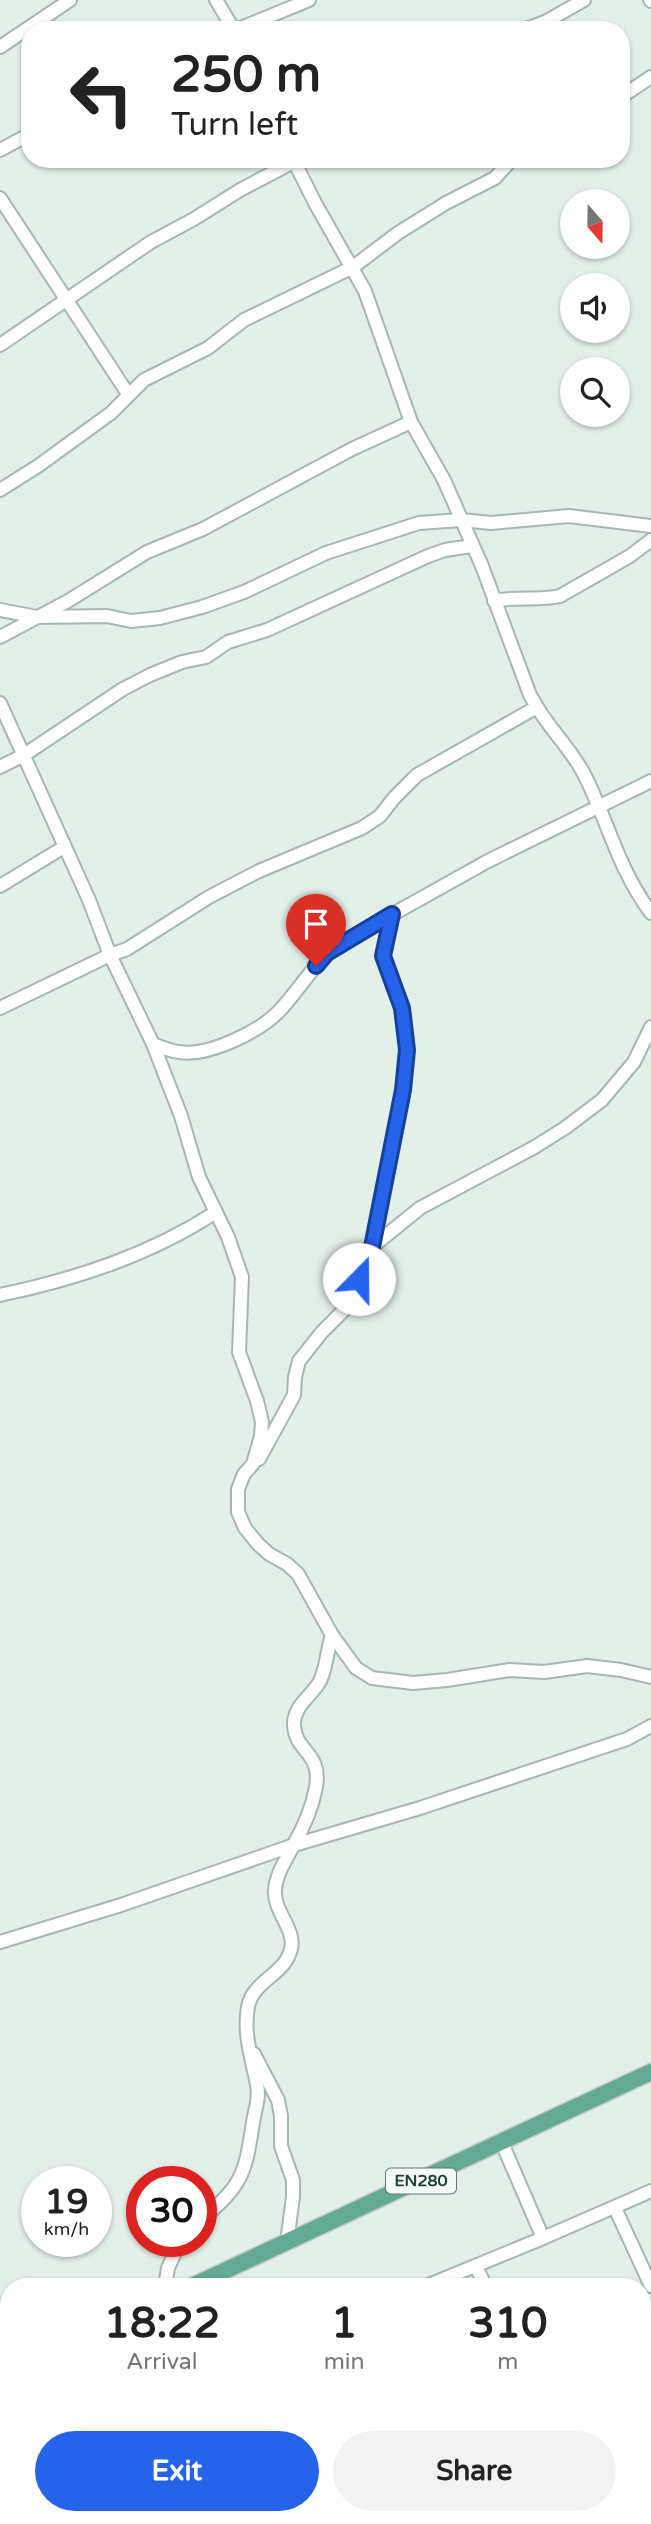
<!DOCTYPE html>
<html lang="en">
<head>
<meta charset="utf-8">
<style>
	:root { --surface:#fff; --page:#f2f2f2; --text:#222; --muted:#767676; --accent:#2563eb }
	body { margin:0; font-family:"Varela Round",sans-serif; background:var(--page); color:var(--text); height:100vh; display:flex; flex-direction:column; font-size:26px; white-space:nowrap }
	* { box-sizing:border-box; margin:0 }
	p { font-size:23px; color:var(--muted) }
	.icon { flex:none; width:38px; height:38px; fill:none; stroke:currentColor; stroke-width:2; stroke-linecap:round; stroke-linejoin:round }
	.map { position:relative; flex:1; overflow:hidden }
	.drawer { position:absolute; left:0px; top:2278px; width:651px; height:247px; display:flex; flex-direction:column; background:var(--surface); border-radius:28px 28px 0 0; box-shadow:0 2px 5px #0004 }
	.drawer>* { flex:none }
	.banner { position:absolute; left:21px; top:21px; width:609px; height:147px; border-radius:28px; box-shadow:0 2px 5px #0004; background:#fff; color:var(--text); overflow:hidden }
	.needle { width:46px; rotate:160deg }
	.buttons { position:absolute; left:560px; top:189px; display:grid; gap:14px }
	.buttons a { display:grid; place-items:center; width:70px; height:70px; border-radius:50%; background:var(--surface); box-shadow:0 2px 5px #0004; font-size:35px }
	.speed { position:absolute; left:21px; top:2166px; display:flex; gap:14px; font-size:35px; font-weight:700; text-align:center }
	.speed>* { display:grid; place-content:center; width:91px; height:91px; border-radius:50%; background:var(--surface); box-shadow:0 2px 5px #0004; line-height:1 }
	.speed small { font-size:18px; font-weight:400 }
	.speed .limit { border:10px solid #d22; background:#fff; color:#111 }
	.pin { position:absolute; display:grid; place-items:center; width:60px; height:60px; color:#fff; margin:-72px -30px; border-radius:50% 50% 50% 0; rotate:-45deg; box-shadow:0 0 7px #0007 }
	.pin .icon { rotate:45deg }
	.me { position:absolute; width:77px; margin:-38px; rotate:22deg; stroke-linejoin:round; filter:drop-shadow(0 0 5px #0008) }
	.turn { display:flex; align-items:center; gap:24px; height:147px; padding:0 35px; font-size:32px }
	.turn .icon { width:91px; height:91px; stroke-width:2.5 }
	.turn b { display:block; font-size:49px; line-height:60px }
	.eta { display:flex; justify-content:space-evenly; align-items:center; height:119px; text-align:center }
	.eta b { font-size:42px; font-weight:800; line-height:49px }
	.cta { display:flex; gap:14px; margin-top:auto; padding:14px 35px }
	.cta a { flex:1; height:80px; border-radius:42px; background:var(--accent); color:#fff; font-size:28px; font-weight:800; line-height:80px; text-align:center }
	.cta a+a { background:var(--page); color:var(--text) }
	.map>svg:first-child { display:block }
	.built { fill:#d1dfd8 }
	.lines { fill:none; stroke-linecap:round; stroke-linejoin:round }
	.minor-casing { stroke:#a5b8b0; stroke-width:16 }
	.major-casing { stroke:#c1cac7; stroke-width:19 }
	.minor { stroke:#fff; stroke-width:12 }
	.major { stroke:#63a993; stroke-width:16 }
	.route-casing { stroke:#184099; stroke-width:18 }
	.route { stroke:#2563eb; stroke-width:12 }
	.labels { text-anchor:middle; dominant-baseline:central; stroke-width:6; stroke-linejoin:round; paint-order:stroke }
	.shield { fill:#f4faf7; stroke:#607971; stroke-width:2 }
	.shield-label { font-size:16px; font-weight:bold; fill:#204238 }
</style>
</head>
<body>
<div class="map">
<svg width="651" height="2524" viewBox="0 0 651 2524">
	<rect width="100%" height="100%" fill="#e3efe9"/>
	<polygon class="built" points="291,2517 329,2517 330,2524 292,2524"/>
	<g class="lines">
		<defs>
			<g id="minor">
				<polyline points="216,0 234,30"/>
				<polyline points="650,0 651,1"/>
				<polyline points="236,30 309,0"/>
				<polyline points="524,30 547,21 584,0"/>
				<polyline points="0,47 70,0"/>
				<polyline points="621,97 651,77"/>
				<polyline points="0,150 30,134"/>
				<polyline points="0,198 128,394"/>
				<polyline points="0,345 151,242 194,219 240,190 299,159"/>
				<polyline points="0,490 38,466 111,413 144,380 208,348 244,320 353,267 398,233 446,203 495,178 512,159"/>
				<path d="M494,601C516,596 538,601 560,596L630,556L651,540"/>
				<polyline points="0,610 37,617 107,616 131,621 160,618 202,607 244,592 326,553 419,523 461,520 491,523 569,516 651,526"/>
				<polyline points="0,637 68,601 147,552 203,529 352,449 411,422"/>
				<polyline points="0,703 89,900 110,955 153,1044 181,1116 199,1177 228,1237 242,1277 239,1352 257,1401 262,1422 261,1436 253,1464 244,1474 238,1489 238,1512 245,1528 258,1544 269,1554 287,1564 298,1574 332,1635 356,1668 372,1678 413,1683 447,1680 510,1670 544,1672 587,1666 621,1670 651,1677"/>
				<path d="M537,707C552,732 574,752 586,778C609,825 619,870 651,913"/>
				<polyline points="0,767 24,755 123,689 150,675 182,662 206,657 228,642 267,630 428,556 445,550 472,546"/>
				<polyline points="0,886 64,847"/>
				<polyline points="0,1008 110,955 127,949 209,897 259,871 362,828 380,816 394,798 417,775 537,707 530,695 482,566 444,480 411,422 365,291 315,203 293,159"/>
				<path d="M153,1044C161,1047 170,1051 179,1052C209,1057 263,1030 282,1008C302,986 316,960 341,943L488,861L651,781"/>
				<polyline points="372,1247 403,1090 407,1050 402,1008 383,956 392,914"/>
				<path d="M0,1295C76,1279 150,1255 216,1212"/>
				<polyline points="259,1459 294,1395 295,1377 299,1361 322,1332 353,1301 366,1255 372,1247 420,1208 533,1148 565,1128 602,1100 634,1062 651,1027"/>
				<polyline points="0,1942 121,1905 294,1845 420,1808 627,1739 651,1726"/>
				<polyline points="254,2054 278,2100 281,2116 281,2146 293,2180 293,2197 287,2242"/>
				<polyline points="502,2143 543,2238 651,2191"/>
				<polyline points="615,2208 651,2286"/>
				<path d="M201,2220C243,2184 245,2175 253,2122C255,2110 260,2097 257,2085C252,2059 243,2034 248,2007C253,1980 285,1975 291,1949C296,1929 273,1911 275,1890C276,1874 286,1860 293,1846C304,1827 312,1809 316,1787C322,1752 295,1752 294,1725C293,1706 312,1696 320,1681C327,1667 327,1649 332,1635"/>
				<polyline points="476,2267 486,2287"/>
				<polyline points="165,2287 168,2268 180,2242"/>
				<polyline points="424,2287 543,2238"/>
				<polyline points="0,2502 9,2505"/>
				<polyline points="642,2510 651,2506"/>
				<polyline points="141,2516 156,2524"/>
				<polyline points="176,2516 179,2524"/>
				<polyline points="442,2516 445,2524"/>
				<polyline points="593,2516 597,2524"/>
				<polyline points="613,2524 629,2516"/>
			</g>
			<g id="major">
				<polyline points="190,2287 651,2072"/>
				<polyline points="0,2376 9,2372"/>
			</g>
		</defs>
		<use href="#minor" class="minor-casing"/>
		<use href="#major" class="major-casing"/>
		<use href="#minor" class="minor"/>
		<use href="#major" class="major"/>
	</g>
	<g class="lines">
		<defs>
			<polyline id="route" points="316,966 327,953 392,914 383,956 402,1008 407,1050 403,1090 372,1247 366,1255 359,1279"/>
		</defs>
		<use href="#route" class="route-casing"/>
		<use href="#route" class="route"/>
	</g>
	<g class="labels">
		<rect class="shield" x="386" y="2168.5" width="70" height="25" rx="5"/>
		<g class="shield-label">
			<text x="421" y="2181">EN280</text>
		</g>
	</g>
</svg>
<div class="buttons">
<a><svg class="needle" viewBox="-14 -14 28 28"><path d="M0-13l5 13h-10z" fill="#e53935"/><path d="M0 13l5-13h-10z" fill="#767676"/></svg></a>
<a><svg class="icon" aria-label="sound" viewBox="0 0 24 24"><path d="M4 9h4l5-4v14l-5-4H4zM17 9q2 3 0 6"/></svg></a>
<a><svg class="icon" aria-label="search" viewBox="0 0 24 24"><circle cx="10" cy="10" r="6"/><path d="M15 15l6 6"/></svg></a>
</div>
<div class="speed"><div>19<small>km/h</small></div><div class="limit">30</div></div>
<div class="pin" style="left:316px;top:966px;background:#d93025"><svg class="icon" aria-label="arrive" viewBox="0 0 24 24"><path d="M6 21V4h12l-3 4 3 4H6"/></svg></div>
<svg class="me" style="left:359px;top:1279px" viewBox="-20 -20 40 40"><circle r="19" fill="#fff"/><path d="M0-13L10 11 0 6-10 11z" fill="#2563eb"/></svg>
<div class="banner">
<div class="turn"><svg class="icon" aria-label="left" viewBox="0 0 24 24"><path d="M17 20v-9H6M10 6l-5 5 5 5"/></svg><div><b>250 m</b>Turn left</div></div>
</div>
<section class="drawer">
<div class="eta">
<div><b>18:22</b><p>Arrival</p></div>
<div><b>1</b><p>min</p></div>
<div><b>310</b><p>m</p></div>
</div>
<div class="cta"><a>Exit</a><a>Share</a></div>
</section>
</div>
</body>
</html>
